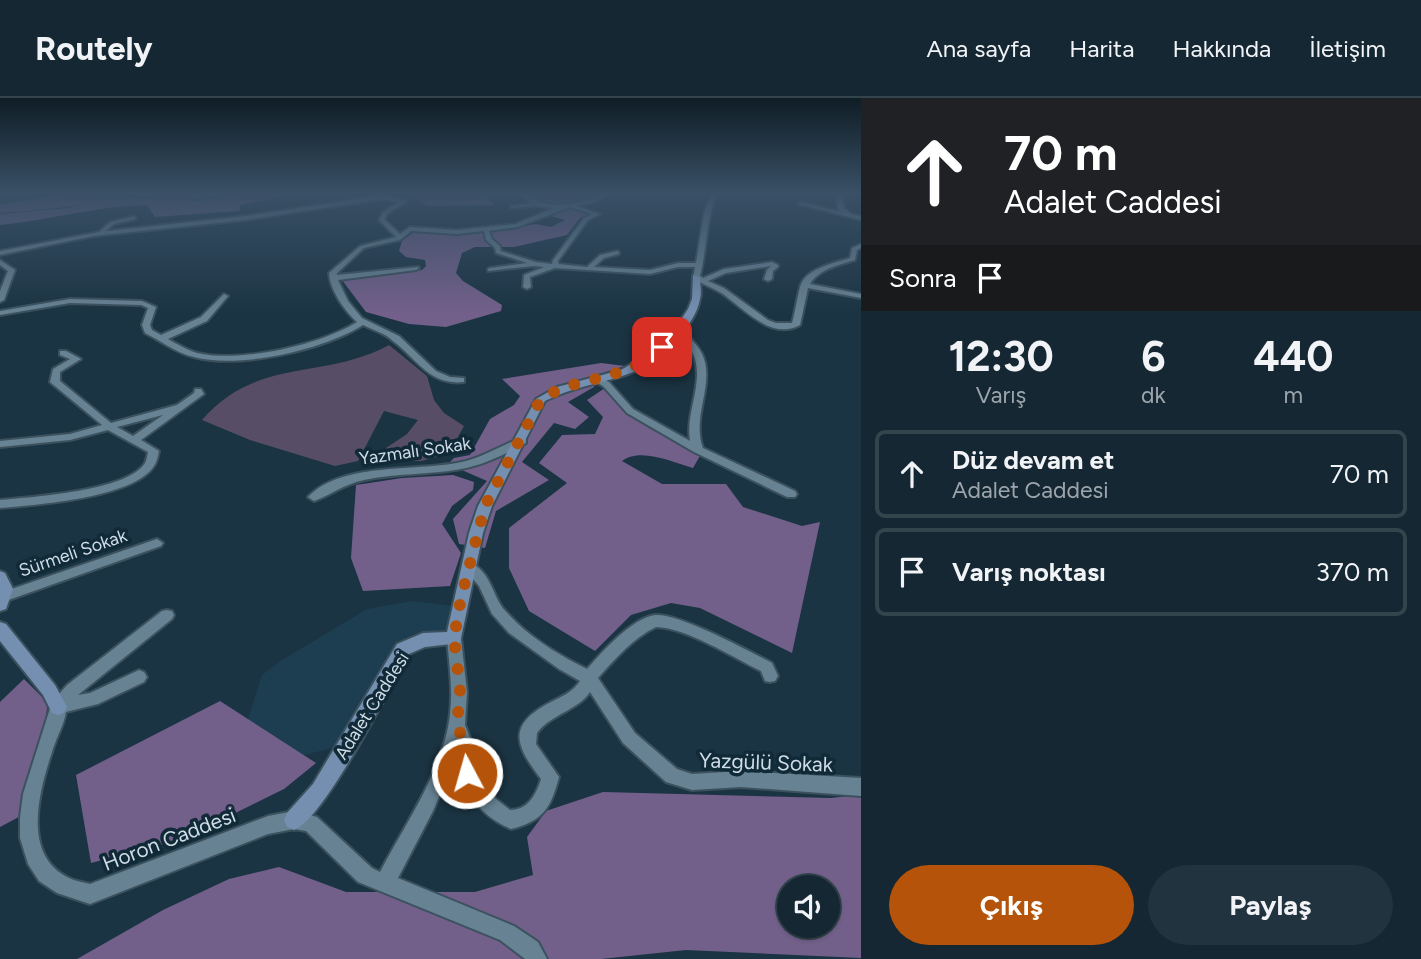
<!DOCTYPE html>
<html lang="tr">
<head>
<meta charset="utf-8">
<style>
	:root { --surface:#142732; --page:#21333e; --text:#f1f3f6; --muted:#9da5ac; --line:#33444d; --accent:#b45309 }
	body { margin:0; font-family:Figtree,sans-serif; background:var(--page); color:var(--text); height:100vh; display:flex; flex-direction:column; font-size:26px; white-space:nowrap }
	* { box-sizing:border-box; margin:0 }
	p { font-size:23px; color:var(--muted) }
	.icon { flex:none; width:38px; height:38px; fill:none; stroke:currentColor; stroke-width:2; stroke-linecap:round; stroke-linejoin:round }
	.map { position:relative; flex:1; overflow:hidden }
	.side { display:flex; flex-direction:column; background:var(--surface); width:560px }
	.side>* { flex:none }
	.top-card { background:#202124; color:#fff; overflow:hidden }
	.buttons { position:absolute; left:777px; top:777px; display:grid; gap:14px }
	.buttons a { display:grid; place-items:center; width:63px; height:63px; border-radius:50%; background:var(--surface); box-shadow:0 2px 5px #0004,0 0 0 2px var(--line); font-size:35px }
	.pin { position:absolute; display:grid; place-items:center; width:60px; height:60px; color:#fff; margin:-30px; border-radius:14px; box-shadow:0 4px 10px #0006 }
	.me { position:absolute; width:77px; margin:-38px; rotate:354deg; stroke-linejoin:round; filter:drop-shadow(0 0 5px #0008) }
	.turn { display:flex; align-items:center; gap:24px; height:147px; padding:0 28px; font-size:32px }
	.turn .icon { width:91px; height:91px; stroke-width:2.5 }
	.turn b { display:block; font-size:49px; line-height:60px }
	.then { display:flex; align-items:center; height:66px; padding:0 28px; background:#0003; gap:14px; font-size:26px }
	.eta { display:flex; justify-content:space-evenly; align-items:center; height:119px; text-align:center }
	.eta b { font-size:42px; font-weight:700; line-height:49px }
	.cta { display:flex; gap:14px; margin-top:auto; padding:14px 28px }
	.cta a { flex:1; height:80px; border-radius:42px; background:var(--accent); color:#fff; font-size:28px; font-weight:700; line-height:80px; text-align:center }
	.cta a+a { background:var(--page); color:var(--text) }
	ul { padding:0; list-style:none }
	li { display:flex; align-items:center; gap:21px; height:88px; margin:0 14px 10px; padding:0 14px; border:4px solid var(--line); border-radius:10px }
	li div { flex:1 }
	li b { display:block; font-size:26px }
	li em { font-style:normal }
	header { display:flex; align-items:center; gap:42px; box-sizing:border-box; height:98px; padding:0 35px; background:var(--surface); border-bottom:2px solid var(--line) }
	header strong { font-size:33px }
	nav { display:flex; gap:38px; margin-inline-start:auto; font-size:24px }
	main { display:flex; flex:1; min-height:0 }
	.map>svg:first-child { display:block }
	.built { fill:#1d3d51 }
	.green { fill:#584d67 }
	.forest { fill:#72608a; fill-rule:evenodd }
	.lines { fill:none; stroke-linecap:round; stroke-linejoin:round }
	.street-casing { stroke:#3c515e; stroke-width:4 }
	.secondary-casing { stroke:#3c515e; stroke-width:4 }
	.street { fill:#678293; fill-rule:evenodd }
	.secondary { fill:#758fb1; fill-rule:evenodd }
	.route { stroke:#b45309; stroke-width:12; stroke-dasharray:0 21.6 }
	.labels { text-anchor:middle; dominant-baseline:central; stroke-width:7; stroke-linejoin:round; paint-order:stroke }
	.street-label { font-size:18px; fill:#cedce6; stroke:#112a38 }
	.near-street-label { font-size:21px; fill:#cedce6; stroke:#112a38 }
</style>
</head>
<body>
<header>
<strong>Routely</strong>
<nav><a>Ana sayfa</a><a>Harita</a><a>Hakkında</a><a>İletişim</a></nav>
</header>
<main>
<div class="map">
<svg width="861" height="861" viewBox="0 0 861 861">
	<rect width="100%" height="100%" fill="#1b3443"/>
	<polygon class="built" points="412,503 453,508 449,536 397,554 340,648 261,668 246,627 262,577 282,562 367,511"/>
	<path class="green" d="M389,247L427,278L434,302L444,315L464,328L449,355L422,363H387L386,350L407,336L418,322L384,313L358,363L335,368L250,342L202,322C257,258 323,283 389,247Z"/>
	<g class="forest">
		<path d="M72,95H234L190,102L194,103L242,95H324L284,98L241,107L239,113L155,119L147,107C97,108 50,122 0,127V116L68,110L108,99L156,100C121,91 99,104 65,109C44,112 22,113 0,115V106Z"/>
		<polygon points="407,95 481,95 495,107 427,108"/>
		<path d="M529,95H595L596,96C576,110 546,113 529,95Z"/>
		<polygon points="569,109 591,116 580,120 567,137 514,149 475,149 462,155 456,175 463,183 502,207 501,213 446,229 409,226 366,214 342,182 422,172 426,168 425,162 406,159 399,153 402,143 414,134 480,135 536,126 551,129 565,122 551,118"/>
		<polygon points="601,265 625,268 596,277 594,289 568,304 589,319 575,331 554,325 522,364 549,382 496,413 485,450 459,446 453,421 487,383 448,366 454,360 470,357 490,321 514,307 520,298 502,281"/>
		<path d="M608,288L649,330L701,356L693,370C672,364 641,349 622,363L662,386H726L743,409L802,428L820,424L792,555L700,510L671,505L631,517L595,553L529,513L509,470V430L567,385L539,365L562,337L595,336L603,319L587,302Z"/>
		<polygon points="453,377 474,384 473,392 452,408 442,426 461,455 450,488 363,493 351,460 356,387 402,380"/>
		<polygon points="24,581 48,605 30,713 0,729 0,604"/>
		<polygon points="220,603 316,665 284,691 183,741 91,765 76,677"/>
		<path d="M603,694L830,700L861,697V860L686,852L601,861H77L163,812L229,781L279,769L346,794H475L533,777L527,739L546,713ZM789,789H828V828H789Z"/>
	</g>
	<g class="lines">
		<defs>
			<g id="street">
				<path d="M521,95H526C544,111 566,108 589,102C597,100 601,95 609,95L595,104L576,108L600,116L588,122L558,163L559,166L587,169L600,157L617,153L619,154V156L604,160L594,169L650,172L678,165H696L704,115L712,95H717C706,122 707,151 700,178L703,180L724,171L772,164L778,167V169L773,173L772,181L768,183L764,181L767,172L771,168L726,175L708,183L724,190L768,222L776,225H792C795,215 798,194 801,186C808,170 834,165 850,160L852,150L861,146V150L857,152L855,162C839,167 819,171 810,186L861,196V200L808,190L800,227C772,243 744,211 723,196C713,190 703,186 693,181L695,169H678L650,176L555,170L530,179L531,189L527,191L523,189L524,177L544,169L534,168L488,173V171L490,170L527,165L496,155L495,150L486,142L484,133L457,136L411,133L400,142L364,150L337,175V177L418,169L419,170L416,172L338,182L348,203L362,220L399,238L436,273L450,279L464,280V284C430,288 417,261 393,243C385,235 373,232 363,227C323,252 240,271 194,259C176,255 161,243 145,235L142,227L148,210L141,207L70,205L0,217V213L70,201L142,203L156,209L150,227L152,232L161,237L201,219L224,196L228,198L207,223L168,241C177,246 187,252 197,255C241,265 320,247 357,224C344,212 330,192 329,175L360,148L396,139L379,122L383,114L399,104L383,101L246,122L94,138L0,157V153L99,134L110,124L134,118L136,121L114,126L106,133L246,118L383,97L407,103L387,116L385,122L400,136L410,129L457,132L515,126L554,110L535,108L511,110V108L531,105ZM570,109L592,116L584,120L553,162L552,166L536,164L501,153L500,148L492,141L489,133L518,129Z"/>
				<polygon points="839,95 842,97 844,110 851,116 861,118 861,122 798,106 801,104 841,114 838,111 836,97"/>
				<polygon points="0,162 15,172 4,202 0,204 0,193 8,173 0,167"/>
				<path d="M675,229H681C688,238 697,246 702,256C716,285 691,318 703,350L795,393L797,396L795,399H787L694,354L627,315L603,288L590,281L595,278L609,284L633,311L690,343C685,315 704,286 694,258C690,248 681,240 674,231Z"/>
				<path d="M60,253H66L81,261L60,274V283L111,325L177,307L194,295L195,291H201L204,296L141,342L159,353C158,358 157,364 154,368C134,400 35,407 0,410V402C32,399 128,393 145,365C147,361 147,358 148,354L108,332L70,342L0,349V343L70,336L102,327L50,284L53,271L70,261L60,257ZM163,317L133,338L117,329Z"/>
				<path d="M522,340L526,341V345C505,356 484,367 461,371C429,377 395,375 364,382C344,386 331,397 314,403L308,399C344,362 420,375 466,363C486,358 503,346 522,340Z"/>
				<polygon points="157,441 163,445 161,448 0,505 0,495"/>
				<path d="M470,465C489,472 492,494 502,509C506,514 512,520 517,525C536,543 564,560 587,571C602,554 632,520 655,517C679,515 749,553 772,565L778,578L775,583L770,584L765,583L761,573C732,559 687,530 656,529C633,540 615,561 598,580L635,635L677,671L692,676L741,673L861,680V698L741,689L692,692L666,684L623,645L590,594C577,613 551,616 537,635L536,646L559,679C551,710 543,723 511,731C490,722 476,709 465,689C463,685 459,678 459,673C459,665 461,659 459,650L433,713L398,780L514,828L538,844L547,861H525L500,842L358,784L306,733L294,731L268,736L90,806L57,795L39,783L28,766L20,740V719L23,696L52,604L67,587L162,513L167,512L172,513L174,517L172,521L78,597L90,595L139,572L144,574L147,579L144,584L98,606L66,614C64,627 57,638 53,651C40,690 20,757 69,780C75,783 83,784 90,786L268,718L294,713L317,719L372,770L380,774C406,724 444,672 450,616C453,591 449,565 447,540L449,536L454,534L459,536L461,540L467,594L465,627L477,657L476,674L491,697L510,712C528,712 536,697 541,681C516,648 506,628 549,605C561,599 573,594 580,583L559,571L509,535L492,516L479,488L463,470L465,467Z"/>
			</g>
			<g id="secondary">
				<path d="M693,177L700,179C700,186 702,194 700,201C695,230 655,267 628,276C600,286 572,289 545,303L492,408L483,435L460,545L425,549L409,556C389,591 325,720 294,732L287,729L284,722L287,715L313,686L397,546L423,535L447,534L469,435L478,408L536,301L557,289L621,272L653,253L674,232L688,211L692,201Z"/>
				<polygon points="0,473 5,475 13,491 6,511 0,513"/>
				<polygon points="0,524 6,526 55,587 67,609 64,615 58,617 52,615 43,597 0,543"/>
			</g>
		</defs>
		<use href="#street" class="street-casing"/>
		<use href="#secondary" class="secondary-casing"/>
		<use href="#street" class="street"/>
		<use href="#secondary" class="secondary"/>
	</g>
	<linearGradient id="sky" x2="0" y2="1"><stop stop-color="#0f1d25"/><stop offset="0.44" stop-color="#395066"/><stop offset="1" stop-color="#395066" stop-opacity="0"/></linearGradient>
	<rect width="861" height="215" fill="url(#sky)"/>
	<g class="lines">
		<path class="route" d="M467,675L471,663L469,652L457,629L460,592L454,540L461,500L485,408L541,301C582,276 626,284 662,249"/>
	</g>
	<g class="labels">
		<g class="street-label">
			<text transform="translate(415 353) rotate(-8)">Yazmalı Sokak</text>
			<text transform="translate(73 455) rotate(-19)">Sürmeli Sokak</text>
			<text transform="translate(372 608) rotate(-58)">Adalet Caddesi</text>
		</g>
		<g class="near-street-label">
			<text transform="translate(766 664) rotate(2)">Yazgülü Sokak</text>
			<text transform="translate(169 741) rotate(-21)">Horon Caddesi</text>
		</g>
	</g>
</svg>
<div class="buttons">
<a><svg class="icon" aria-label="sound" viewBox="0 0 24 24"><path d="M4 9h4l5-4v14l-5-4H4zM17 9q2 3 0 6"/></svg></a>
</div>
<div class="pin" style="left:662px;top:249px;background:#d93025"><svg class="icon" aria-label="arrive" viewBox="0 0 24 24"><path d="M6 21V4h12l-3 4 3 4H6"/></svg></div>
<svg class="me" style="left:467px;top:675px" viewBox="-20 -20 40 40"><circle r="17" fill="#b45309" stroke="#fff" stroke-width="3"/><path d="M0-11L8 9 0 5-8 9z" fill="#fff"/></svg>
</div>
<section class="side">
<div class="top-card">
<div class="turn"><svg class="icon" aria-label="ahead" viewBox="0 0 24 24"><path d="M12 20V5M6 11l6-6 6 6"/></svg><div><b>70 m</b>Adalet Caddesi</div></div>
<div class="then">Sonra<svg class="icon" aria-label="arrive" viewBox="0 0 24 24"><path d="M6 21V4h12l-3 4 3 4H6"/></svg></div>
</div>
<div class="eta">
<div><b>12:30</b><p>Varış</p></div>
<div><b>6</b><p>dk</p></div>
<div><b>440</b><p>m</p></div>
</div>
<ul>
<li><svg class="icon" aria-label="ahead" viewBox="0 0 24 24"><path d="M12 20V5M6 11l6-6 6 6"/></svg><div><b>Düz devam et</b><p>Adalet Caddesi</p></div><em>70 m</em></li>
<li><svg class="icon" aria-label="arrive" viewBox="0 0 24 24"><path d="M6 21V4h12l-3 4 3 4H6"/></svg><div><b>Varış noktası</b></div><em>370 m</em></li>
</ul>
<div class="cta"><a>Çıkış</a><a>Paylaş</a></div>
</section>
</main>
</body>
</html>
